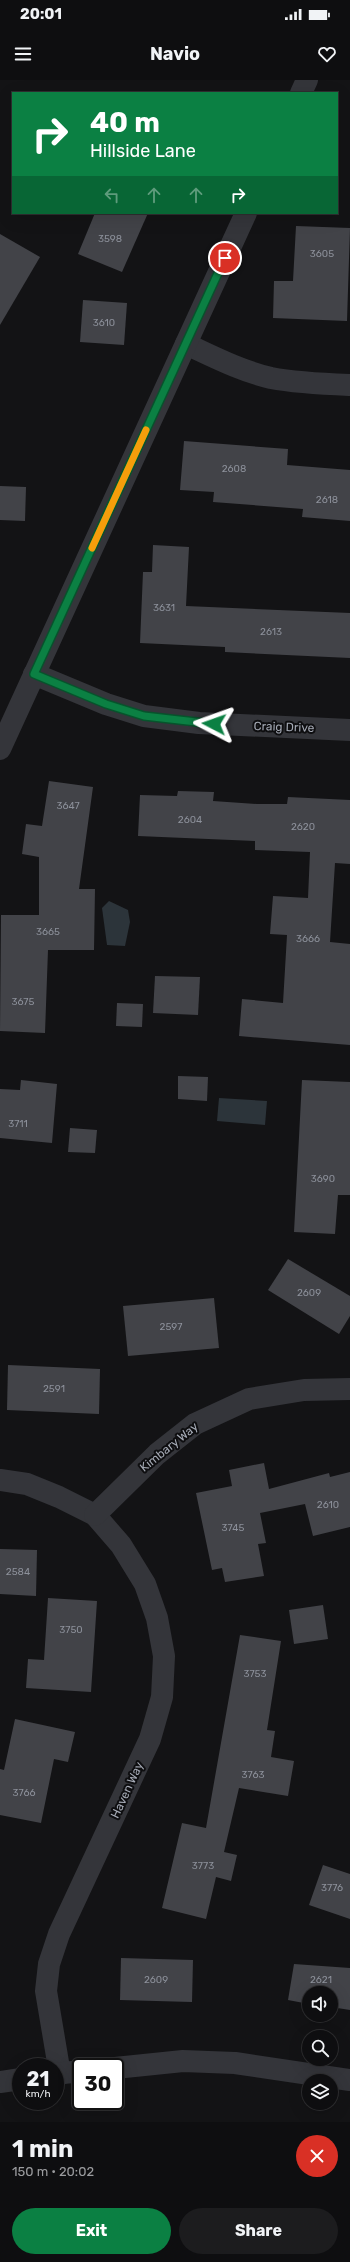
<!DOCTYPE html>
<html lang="en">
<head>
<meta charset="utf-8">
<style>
	:root { --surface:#0e0e10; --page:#1c1c1e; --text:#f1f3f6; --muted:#9b9c9f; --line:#2e2e30; --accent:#0b8043 }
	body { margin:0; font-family:Rubik,sans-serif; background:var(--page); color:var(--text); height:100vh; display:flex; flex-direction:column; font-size:15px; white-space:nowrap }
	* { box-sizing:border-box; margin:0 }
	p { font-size:13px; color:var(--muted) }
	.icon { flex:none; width:22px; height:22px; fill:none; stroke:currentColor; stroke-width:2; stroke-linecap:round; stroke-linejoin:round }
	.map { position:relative; height:2042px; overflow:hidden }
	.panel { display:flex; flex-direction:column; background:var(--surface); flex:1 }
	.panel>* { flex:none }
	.hud { position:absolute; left:12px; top:12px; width:326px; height:122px; border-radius:0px; box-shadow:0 4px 16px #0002,0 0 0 1px var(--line); background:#0b8043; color:#fff; overflow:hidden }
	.tools { position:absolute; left:302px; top:1906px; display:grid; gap:8px }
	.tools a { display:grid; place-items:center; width:36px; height:36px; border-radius:50%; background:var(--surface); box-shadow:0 4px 16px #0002,0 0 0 1px var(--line); font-size:20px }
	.speed { position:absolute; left:12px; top:1978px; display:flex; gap:8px; font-size:20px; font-weight:700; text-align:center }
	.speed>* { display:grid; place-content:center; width:52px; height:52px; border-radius:50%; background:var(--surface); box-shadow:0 4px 16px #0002,0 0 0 1px var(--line); line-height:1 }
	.speed small { font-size:10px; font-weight:400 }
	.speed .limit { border:2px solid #111; border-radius:6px; background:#fff; color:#111 }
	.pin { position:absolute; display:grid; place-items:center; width:34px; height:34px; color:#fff; margin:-17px; border:2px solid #fff; border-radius:50%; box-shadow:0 1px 4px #0007 }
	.me { position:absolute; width:44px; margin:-22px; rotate:274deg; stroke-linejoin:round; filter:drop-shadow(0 0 3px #0008) }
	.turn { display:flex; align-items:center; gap:14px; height:84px; padding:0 12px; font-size:18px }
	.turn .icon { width:52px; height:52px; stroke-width:2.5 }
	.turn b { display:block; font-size:28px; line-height:34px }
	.lanes { display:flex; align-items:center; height:38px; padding:0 12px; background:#0003; justify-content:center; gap:20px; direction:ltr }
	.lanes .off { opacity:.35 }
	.round { display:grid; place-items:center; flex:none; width:42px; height:42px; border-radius:21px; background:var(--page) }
	.overview { display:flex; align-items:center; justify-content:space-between; height:68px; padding:0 12px }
	h1 { font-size:24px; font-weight:700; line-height:30px }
	.button { display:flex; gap:8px; margin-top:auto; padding:8px 12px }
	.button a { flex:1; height:46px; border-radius:24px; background:var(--accent); color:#fff; font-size:16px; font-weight:700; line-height:46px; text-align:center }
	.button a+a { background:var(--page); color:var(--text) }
	.status { display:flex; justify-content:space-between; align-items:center; height:28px; padding:0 20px; background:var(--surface); direction:ltr }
	.status svg { height:11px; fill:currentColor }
	header { display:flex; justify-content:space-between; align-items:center; height:52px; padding:0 12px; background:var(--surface); font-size:18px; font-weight:700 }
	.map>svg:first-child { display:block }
	.water { fill:#2c343a }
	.building { fill:#424348 }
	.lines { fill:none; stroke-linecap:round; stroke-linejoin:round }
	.minor { stroke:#34353a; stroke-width:22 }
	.route-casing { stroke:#07532c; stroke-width:10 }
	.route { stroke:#0b8043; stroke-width:7 }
	.slow { stroke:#f59e0b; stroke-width:7 }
	.labels { text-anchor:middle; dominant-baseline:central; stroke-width:4; stroke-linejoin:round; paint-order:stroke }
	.number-label { font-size:10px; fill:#8c909a }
	.street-label { font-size:12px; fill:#a5aab5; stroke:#0e0e10 }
</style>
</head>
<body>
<div class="status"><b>20:01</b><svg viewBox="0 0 49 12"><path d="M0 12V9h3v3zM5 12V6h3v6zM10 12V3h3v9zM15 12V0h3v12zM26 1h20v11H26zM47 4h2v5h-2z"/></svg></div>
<header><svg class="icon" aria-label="menu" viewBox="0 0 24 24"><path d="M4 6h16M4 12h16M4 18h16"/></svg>Navio<svg class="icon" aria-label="heart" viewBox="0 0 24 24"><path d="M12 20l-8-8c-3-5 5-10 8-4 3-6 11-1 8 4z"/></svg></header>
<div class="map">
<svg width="350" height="2042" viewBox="0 0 350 2042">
	<rect width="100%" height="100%" fill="#131315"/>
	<g class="water">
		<polygon points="109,821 128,830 130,842 125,866 107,865 102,828"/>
		<polygon points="219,1018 267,1021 265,1045 217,1041"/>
	</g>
	<g class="building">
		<polygon points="95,133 148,133 122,192 78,174"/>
		<polygon points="296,146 350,148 347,241 273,238 274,201 293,201"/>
		<polygon points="0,154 40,177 0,245"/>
		<polygon points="83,220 127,223 124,265 80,262"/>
		<polygon points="184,361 288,369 287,385 350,390 350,441 302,437 303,429 213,422 214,412 180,410"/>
		<polygon points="0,406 26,407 25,441 0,440"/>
		<polygon points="153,465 189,467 186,526 350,533 350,578 225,572 225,567 140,563 143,492 152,492"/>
		<polygon points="49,701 93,707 79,809 95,809 94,870 48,870 45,953 0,951 1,835 39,835 39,777 22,774 26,744 42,746"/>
		<polygon points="178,711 214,712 213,721 257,724 287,724 288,717 350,720 350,784 335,783 330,862 350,864 350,965 239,956 242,919 283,923 287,855 270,854 273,816 308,818 310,772 255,770 255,761 138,756 140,715 177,716"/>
		<polygon points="155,896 200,897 198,935 153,933"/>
		<polygon points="117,923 143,924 142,947 116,946"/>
		<polygon points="178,996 208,997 207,1021 178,1019"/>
		<polygon points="21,1000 57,1004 52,1063 0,1058 0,1009 20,1010"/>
		<polygon points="302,1000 350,1002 350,1115 338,1115 335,1154 294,1152"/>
		<polygon points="70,1048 97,1050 95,1073 68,1072"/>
		<polygon points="288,1179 350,1216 350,1236 339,1254 268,1210"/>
		<polygon points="214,1218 219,1268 128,1276 123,1226"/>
		<polygon points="8,1285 100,1289 99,1334 7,1330"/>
		<polygon points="264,1383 269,1409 329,1393 330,1397 350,1392 350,1447 313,1456 305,1424 260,1433 266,1463 258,1464 264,1496 225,1502 222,1488 212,1490 196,1413 232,1406 229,1390"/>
		<polygon points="0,1469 37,1470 36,1516 0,1514"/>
		<polygon points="48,1518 97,1521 91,1612 26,1608 28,1579 44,1580"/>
		<polygon points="323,1525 328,1559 294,1564 289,1530"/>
		<polygon points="240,1555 281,1561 267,1650 275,1651 271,1677 294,1681 288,1716 239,1708 224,1772 237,1775 231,1801 216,1797 206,1839 162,1828 182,1743 206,1748"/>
		<polygon points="15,1639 75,1652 68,1682 54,1679 41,1743 0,1735 0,1689 4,1690"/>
		<polygon points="323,1785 350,1794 350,1839 309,1825"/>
		<polygon points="121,1878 193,1880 192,1922 120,1920"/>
		<polygon points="294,1884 350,1888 350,1930 331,1927 331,1913 309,1913 309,1924 288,1920"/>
	</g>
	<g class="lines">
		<g class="minor">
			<polyline points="301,13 307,0"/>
			<path d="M186,264C214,277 241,291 271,298C297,303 324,304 350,305"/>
			<polyline points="34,594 106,624 144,636 199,643 350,650"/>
			<polyline points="0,669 246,133"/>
			<polyline points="0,1400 27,1404 59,1417 95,1435 121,1465 145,1504 157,1538 164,1576 162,1617 150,1659 59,1854 49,1884 46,1911 60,1994"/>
			<polyline points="95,1435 157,1374 195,1344 249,1319 304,1310 350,1309"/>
			<polyline points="115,1988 183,1981 235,1983 350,2000"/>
			<polyline points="55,1994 81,1991"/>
			<polyline points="0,2002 21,1999"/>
		</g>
	</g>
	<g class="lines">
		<defs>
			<polyline id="route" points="214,644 144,636 106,624 34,594 225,178"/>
		</defs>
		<use href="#route" class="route-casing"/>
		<use href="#route" class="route"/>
		<polyline class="slow" points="92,468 146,350"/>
	</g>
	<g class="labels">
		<g class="number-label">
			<text x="110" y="159">3598</text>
			<text x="322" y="174">3605</text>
			<text x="104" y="243">3610</text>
			<text x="234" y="389">2608</text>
			<text x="327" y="420">2618</text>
			<text x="164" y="528">3631</text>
			<text x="271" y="552">2613</text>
			<text x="68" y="726">3647</text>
			<text x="190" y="740">2604</text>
			<text x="303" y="747">2620</text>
			<text x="48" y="852">3665</text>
			<text x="308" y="859">3666</text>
			<text x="23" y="922">3675</text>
			<text x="18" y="1044">3711</text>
			<text x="323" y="1099">3690</text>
			<text x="309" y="1213">2609</text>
			<text x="171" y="1247">2597</text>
			<text x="54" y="1309">2591</text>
			<text x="328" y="1425">2610</text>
			<text x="233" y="1448">3745</text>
			<text x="18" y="1492">2584</text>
			<text x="71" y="1550">3750</text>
			<text x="255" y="1594">3753</text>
			<text x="253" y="1695">3763</text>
			<text x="24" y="1713">3766</text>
			<text x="203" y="1786">3773</text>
			<text x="332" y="1808">3776</text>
			<text x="156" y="1900">2609</text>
			<text x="321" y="1900">2621</text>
		</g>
		<g class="street-label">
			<text transform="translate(284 647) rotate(2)">Craig Drive</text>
			<text transform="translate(169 1367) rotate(-39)">Kimbary Way</text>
			<text transform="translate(127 1710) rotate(-65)">Haven Way</text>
		</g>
	</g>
</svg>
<div class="tools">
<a><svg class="icon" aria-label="sound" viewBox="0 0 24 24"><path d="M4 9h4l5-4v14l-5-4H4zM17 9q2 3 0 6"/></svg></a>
<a><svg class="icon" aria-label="search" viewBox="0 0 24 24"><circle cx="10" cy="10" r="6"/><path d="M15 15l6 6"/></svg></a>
<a><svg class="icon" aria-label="layers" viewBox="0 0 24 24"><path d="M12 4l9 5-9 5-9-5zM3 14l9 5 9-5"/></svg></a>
</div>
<div class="speed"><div>21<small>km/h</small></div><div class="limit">30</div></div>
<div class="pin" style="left:225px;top:178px;background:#d93025"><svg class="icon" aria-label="arrive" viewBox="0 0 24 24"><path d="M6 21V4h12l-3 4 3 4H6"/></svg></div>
<svg class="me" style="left:214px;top:644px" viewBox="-20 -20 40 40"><path d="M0-17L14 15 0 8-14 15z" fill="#0b8043" stroke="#fff" stroke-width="4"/></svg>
<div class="hud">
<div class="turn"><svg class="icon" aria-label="right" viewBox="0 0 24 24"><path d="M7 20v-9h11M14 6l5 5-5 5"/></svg><div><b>40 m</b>Hillside Lane</div></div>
<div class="lanes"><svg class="icon off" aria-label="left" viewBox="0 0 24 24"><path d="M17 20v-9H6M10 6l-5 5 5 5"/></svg><svg class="icon off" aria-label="ahead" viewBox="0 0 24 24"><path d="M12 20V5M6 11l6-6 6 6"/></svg><svg class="icon off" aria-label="ahead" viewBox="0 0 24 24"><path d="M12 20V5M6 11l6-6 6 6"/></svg><svg class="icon" aria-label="right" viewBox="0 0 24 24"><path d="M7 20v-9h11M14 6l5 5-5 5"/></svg></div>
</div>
</div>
<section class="panel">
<div class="overview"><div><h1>1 min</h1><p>150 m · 20:02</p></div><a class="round" style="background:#d93025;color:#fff"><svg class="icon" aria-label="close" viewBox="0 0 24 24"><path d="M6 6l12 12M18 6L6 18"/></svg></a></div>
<div class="button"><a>Exit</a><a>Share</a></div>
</section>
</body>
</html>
